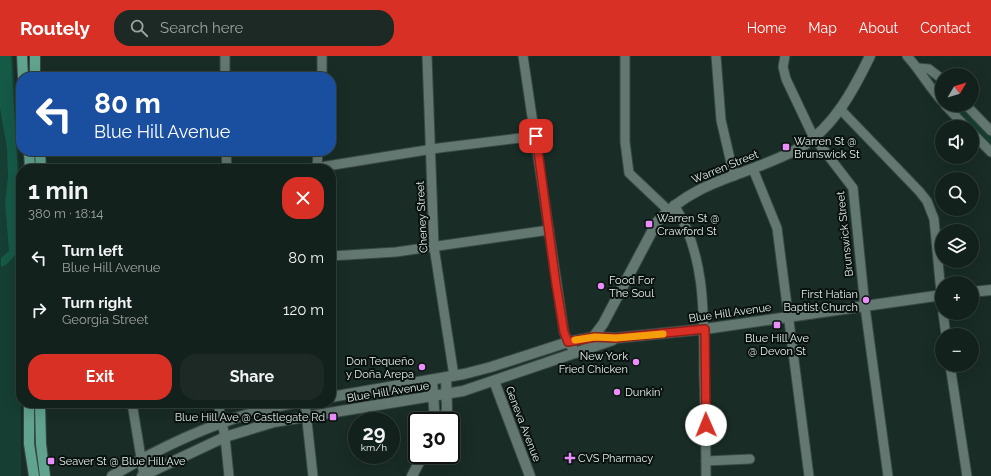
<!DOCTYPE html>
<html lang="en">
<head>
<meta charset="utf-8">
<style>
	:root { --surface:#13211c; --page:#1c2925; --text:#f1f3f6; --muted:#9da3a3; --line:#323e3b; --accent:#d93025 }
	body { margin:0; font-family:Raleway,sans-serif; background:var(--page); color:var(--text); height:100vh; display:flex; flex-direction:column; font-size:15px; white-space:nowrap }
	* { box-sizing:border-box; margin:0 }
	p { font-size:13px; color:var(--muted) }
	.icon { flex:none; width:22px; height:22px; fill:none; stroke:currentColor; stroke-width:2; stroke-linecap:round; stroke-linejoin:round }
	.map { position:relative; flex:1; overflow:hidden }
	.drawer { position:absolute; left:16px; top:108px; width:320px; height:244px; display:flex; flex-direction:column; background:var(--surface); border-radius:16px; box-shadow:0 4px 16px #0002,0 0 0 1px var(--line) }
	.drawer>* { flex:none }
	.guide { position:absolute; left:16px; top:16px; width:320px; height:84px; border-radius:16px; box-shadow:0 4px 16px #0002,0 0 0 1px var(--line); background:#1a4fa0; color:#fff; overflow:hidden }
	.needle { width:26px; rotate:52deg }
	.fabs { position:absolute; left:935px; top:12px; display:grid; gap:8px }
	.fabs a { display:grid; place-items:center; width:44px; height:44px; border-radius:50%; background:var(--surface); box-shadow:0 4px 16px #0002,0 0 0 1px var(--line); font-size:20px }
	.speed { position:absolute; left:348px; top:356px; display:flex; gap:8px; font-size:20px; font-weight:700; text-align:center }
	.speed>* { display:grid; place-content:center; width:52px; height:52px; border-radius:50%; background:var(--surface); box-shadow:0 4px 16px #0002,0 0 0 1px var(--line); line-height:1 }
	.speed small { font-size:10px; font-weight:400 }
	.speed .limit { border:2px solid #111; border-radius:6px; background:#fff; color:#111 }
	.pin { position:absolute; display:grid; place-items:center; width:34px; height:34px; color:#fff; margin:-17px; border-radius:8px; box-shadow:0 2px 6px #0006 }
	.me { position:absolute; width:44px; margin:-22px; rotate:359deg; stroke-linejoin:round; filter:drop-shadow(0 0 3px #0008) }
	.turn { display:flex; align-items:center; gap:14px; height:84px; padding:0 12px; font-size:18px }
	.turn .icon { width:52px; height:52px; stroke-width:2.5 }
	.turn b { display:block; font-size:28px; line-height:34px }
	.round { display:grid; place-items:center; flex:none; width:42px; height:42px; border-radius:16px; background:var(--page) }
	.summary { display:flex; align-items:center; justify-content:space-between; height:68px; padding:0 12px }
	h1 { font-size:24px; font-weight:700; line-height:30px }
	.primary-button { display:flex; gap:8px; margin-top:auto; padding:8px 12px }
	.primary-button a { flex:1; height:46px; border-radius:16px; background:var(--accent); color:#fff; font-size:16px; font-weight:700; line-height:46px; text-align:center }
	.primary-button a+a { background:var(--page); color:var(--text) }
	ul { padding:0; list-style:none }
	li { display:flex; align-items:center; gap:12px; height:52px; padding:0 12px }
	li div { flex:1 }
	li b { display:block; font-size:15px }
	li em { font-style:normal }
	header { display:flex; align-items:center; gap:24px; box-sizing:border-box; height:56px; padding:0 20px; background:var(--accent); color:#fff }
	header strong { font-size:19px }
	nav { display:flex; gap:22px; margin-inline-start:auto; font-size:14px }
	.search { width:280px; height:36px; background:var(--page); display:flex; align-items:center; gap:10px; box-sizing:border-box; padding:0 14px; border-radius:16px; color:var(--muted); font-size:15px }
	.map>svg:first-child { display:block }
	.green { fill:#163e33 }
	.forest { fill:#155947 }
	.lines { fill:none; stroke-linecap:round; stroke-linejoin:round }
	.street-casing { stroke:#394843; stroke-width:11 }
	.secondary-casing { stroke:#394843; stroke-width:12 }
	.primary-casing { stroke:#394843; stroke-width:12 }
	.street { stroke:#637871; stroke-width:9 }
	.secondary { stroke:#637871; stroke-width:10 }
	.primary { stroke:#60a38f; stroke-width:10 }
	.route-casing { stroke:#8d1f18; stroke-width:10 }
	.route { stroke:#d93025; stroke-width:7 }
	.slow { stroke:#f59e0b; stroke-width:7 }
	.poi-dot { fill:#eb8dfb; stroke:#0a120f; stroke-width:1.5 }
	.labels { text-anchor:middle; dominant-baseline:central; stroke-width:4; stroke-linejoin:round; paint-order:stroke }
	.poi-label { font-size:11px; fill:#e2eee9; stroke:#0a120f; text-anchor:start }
	.street-label { font-size:11px; fill:#e2eee9; stroke:#0a120f }
</style>
</head>
<body>
<header>
<strong>Routely</strong>
<div class="search"><svg class="icon" aria-label="search" viewBox="0 0 24 24"><circle cx="10" cy="10" r="6"/><path d="M15 15l6 6"/></svg>Search here</div>
<nav><a>Home</a><a>Map</a><a>About</a><a>Contact</a></nav>
</header>
<div class="map">
<svg width="991" height="420" viewBox="0 0 991 420">
	<rect width="100%" height="100%" fill="#192c26"/>
	<g class="green">
		<polygon points="0,0 13,0 21,145 21,420 0,420"/>
		<polygon points="952,49 964,49 991,79 991,90"/>
	</g>
	<polygon class="forest" points="0,0 11,0 18,122 17,197 7,208 1,211 1,202 9,195 5,147 8,121 7,92 0,52"/>
	<g class="lines">
		<defs>
			<g id="street">
				<polyline points="225,0 225,21"/>
				<polyline points="427,0 434,191 454,320"/>
				<polyline points="523,0 564,276 568,286 576,297"/>
				<polyline points="625,0 625,86 629,117 668,154"/>
				<polyline points="716,0 721,64 734,120"/>
				<polyline points="785,0 783,11 786,23 813,80 853,132 865,251 888,420"/>
				<path d="M907,0C920,14 929,31 942,45"/>
				<polyline points="918,12 929,13 942,23"/>
				<polyline points="322,21 322,0"/>
				<polyline points="945,49 966,71"/>
				<polyline points="966,49 991,75"/>
				<polyline points="840,53 919,135 927,145 934,163 942,247"/>
				<polyline points="972,77 991,96"/>
				<polyline points="226,95 227,113"/>
				<polyline points="308,113 439,92 536,80"/>
				<polyline points="317,113 318,95"/>
				<polyline points="753,113 777,172 809,420"/>
				<path d="M674,149C706,198 704,260 704,317C705,351 706,386 706,420"/>
				<polyline points="331,200 396,196 549,174"/>
				<polyline points="943,257 946,279"/>
				<polyline points="950,309 967,420"/>
				<polyline points="132,347 144,420"/>
				<polyline points="218,347 225,381 229,420"/>
				<polyline points="305,347 313,420"/>
				<polyline points="706,405 750,403"/>
			</g>
			<g id="secondary">
				<polyline points="972,236 991,234"/>
				<path d="M591,284L603,268L657,166C698,121 751,120 801,91C834,71 854,33 870,0"/>
				<polyline points="432,324 435,365"/>
				<polyline points="494,325 530,420"/>
				<polyline points="331,341 464,318 491,311 568,286 595,281 616,282 705,273 942,239"/>
				<polyline points="444,365 447,353 446,321"/>
				<path d="M112,420C169,386 228,359 294,347"/>
				<polyline points="142,420 225,381 274,366 463,335 613,284"/>
				<polyline points="412,420 423,399"/>
			</g>
			<g id="primary">
				<polyline points="22,0 23,21"/>
				<polyline points="35,21 35,0"/>
				<polyline points="29,95 30,113"/>
				<polyline points="40,95 41,113"/>
				<polyline points="29,347 29,388 34,420"/>
				<polyline points="40,347 41,388 45,420"/>
			</g>
		</defs>
		<use href="#street" class="street-casing"/>
		<use href="#secondary" class="secondary-casing"/>
		<use href="#primary" class="primary-casing"/>
		<use href="#street" class="street"/>
		<use href="#secondary" class="secondary"/>
		<use href="#primary" class="primary"/>
	</g>
	<g class="lines">
		<defs>
			<polyline id="route" points="536,80 556,228 564,276 568,286 595,281 616,282 705,273 706,369"/>
		</defs>
		<use href="#route" class="route-casing"/>
		<use href="#route" class="route"/>
		<polyline class="slow" points="575,284 595,281 616,282 663,278"/>
	</g>
	<g class="poi-dot">
		<rect x="782" y="87" width="8" height="8" rx="2"/>
		<rect x="645" y="164" width="8" height="8" rx="2"/>
		<circle cx="601" cy="230" r="4"/>
		<circle cx="866" cy="244" r="4"/>
		<rect x="773" y="265" width="8" height="8" rx="2"/>
		<circle cx="636" cy="306" r="4"/>
		<circle cx="422" cy="311" r="4"/>
		<circle cx="617" cy="336" r="4"/>
		<rect x="329" y="357" width="8" height="8" rx="2"/>
		<path d="M568 396h4v4h4v4h-4v4h-4v-4h-4v-4h4z"/>
		<rect x="47" y="401" width="8" height="8" rx="2"/>
	</g>
	<g class="labels">
		<g class="poi-label">
			<text x="794" y="85">Warren St @<tspan x="794" dy="13">Brunswick St</tspan></text>
			<text x="657" y="162">Warren St @<tspan x="657" dy="13">Crawford St</tspan></text>
			<text x="609" y="224">Food For<tspan x="609" dy="13">The Soul</tspan></text>
			<text x="858" y="238" text-anchor="end">First Hatian<tspan x="858" dy="13">Baptist Church</tspan></text>
			<text x="777" y="282" text-anchor="middle">Blue Hill Ave<tspan x="777" dy="13">@ Devon St</tspan></text>
			<text x="628" y="300" text-anchor="end">New York<tspan x="628" dy="13">Fried Chicken</tspan></text>
			<text x="414" y="305" text-anchor="end">Don Tequeño<tspan x="414" dy="13">y Doña Arepa</tspan></text>
			<text x="625" y="336">Dunkin'</text>
			<text x="325" y="361" text-anchor="end">Blue Hill Ave @ Castlegate Rd</text>
			<text x="578" y="402">CVS Pharmacy</text>
			<text x="59" y="405">Seaver St @ Blue Hill Ave</text>
		</g>
		<g class="street-label">
			<text transform="translate(725 111) rotate(-22)">Warren Street</text>
			<text transform="translate(422 161) rotate(-93)">Cheney Street</text>
			<text transform="translate(845 178) rotate(-96)">Brunswick Street</text>
			<text transform="translate(730 257) rotate(-8)">Blue Hill Avenue</text>
			<text transform="translate(388 336) rotate(-9)">Blue Hill Avenue</text>
			<text transform="translate(523 368) rotate(69)">Geneva Avenue</text>
		</g>
	</g>
</svg>
<div class="fabs">
<a><svg class="needle" viewBox="-14 -14 28 28"><path d="M0-13l5 13h-10z" fill="#e53935"/><path d="M0 13l5-13h-10z" fill="#9da3a3"/></svg></a>
<a><svg class="icon" aria-label="sound" viewBox="0 0 24 24"><path d="M4 9h4l5-4v14l-5-4H4zM17 9q2 3 0 6"/></svg></a>
<a><svg class="icon" aria-label="search" viewBox="0 0 24 24"><circle cx="10" cy="10" r="6"/><path d="M15 15l6 6"/></svg></a>
<a><svg class="icon" aria-label="layers" viewBox="0 0 24 24"><path d="M12 4l9 5-9 5-9-5zM3 14l9 5 9-5"/></svg></a>
<a>+</a>
<a>−</a>
</div>
<div class="speed"><div>29<small>km/h</small></div><div class="limit">30</div></div>
<div class="pin" style="left:536px;top:80px;background:#d93025"><svg class="icon" aria-label="arrive" viewBox="0 0 24 24"><path d="M6 21V4h12l-3 4 3 4H6"/></svg></div>
<svg class="me" style="left:706px;top:369px" viewBox="-20 -20 40 40"><circle r="19" fill="#fff"/><path d="M0-13L10 11 0 6-10 11z" fill="#d93025"/></svg>
<div class="guide">
<div class="turn"><svg class="icon" aria-label="left" viewBox="0 0 24 24"><path d="M17 20v-9H6M10 6l-5 5 5 5"/></svg><div><b>80 m</b>Blue Hill Avenue</div></div>
</div>
<section class="drawer">
<div class="summary"><div><h1>1 min</h1><p>380 m · 18:14</p></div><a class="round" style="background:#d93025;color:#fff"><svg class="icon" aria-label="close" viewBox="0 0 24 24"><path d="M6 6l12 12M18 6L6 18"/></svg></a></div>
<ul>
<li><svg class="icon" aria-label="left" viewBox="0 0 24 24"><path d="M17 20v-9H6M10 6l-5 5 5 5"/></svg><div><b>Turn left</b><p>Blue Hill Avenue</p></div><em>80 m</em></li>
<li><svg class="icon" aria-label="right" viewBox="0 0 24 24"><path d="M7 20v-9h11M14 6l5 5-5 5"/></svg><div><b>Turn right</b><p>Georgia Street</p></div><em>120 m</em></li>
</ul>
<div class="primary-button"><a>Exit</a><a>Share</a></div>
</section>
</div>
</body>
</html>
